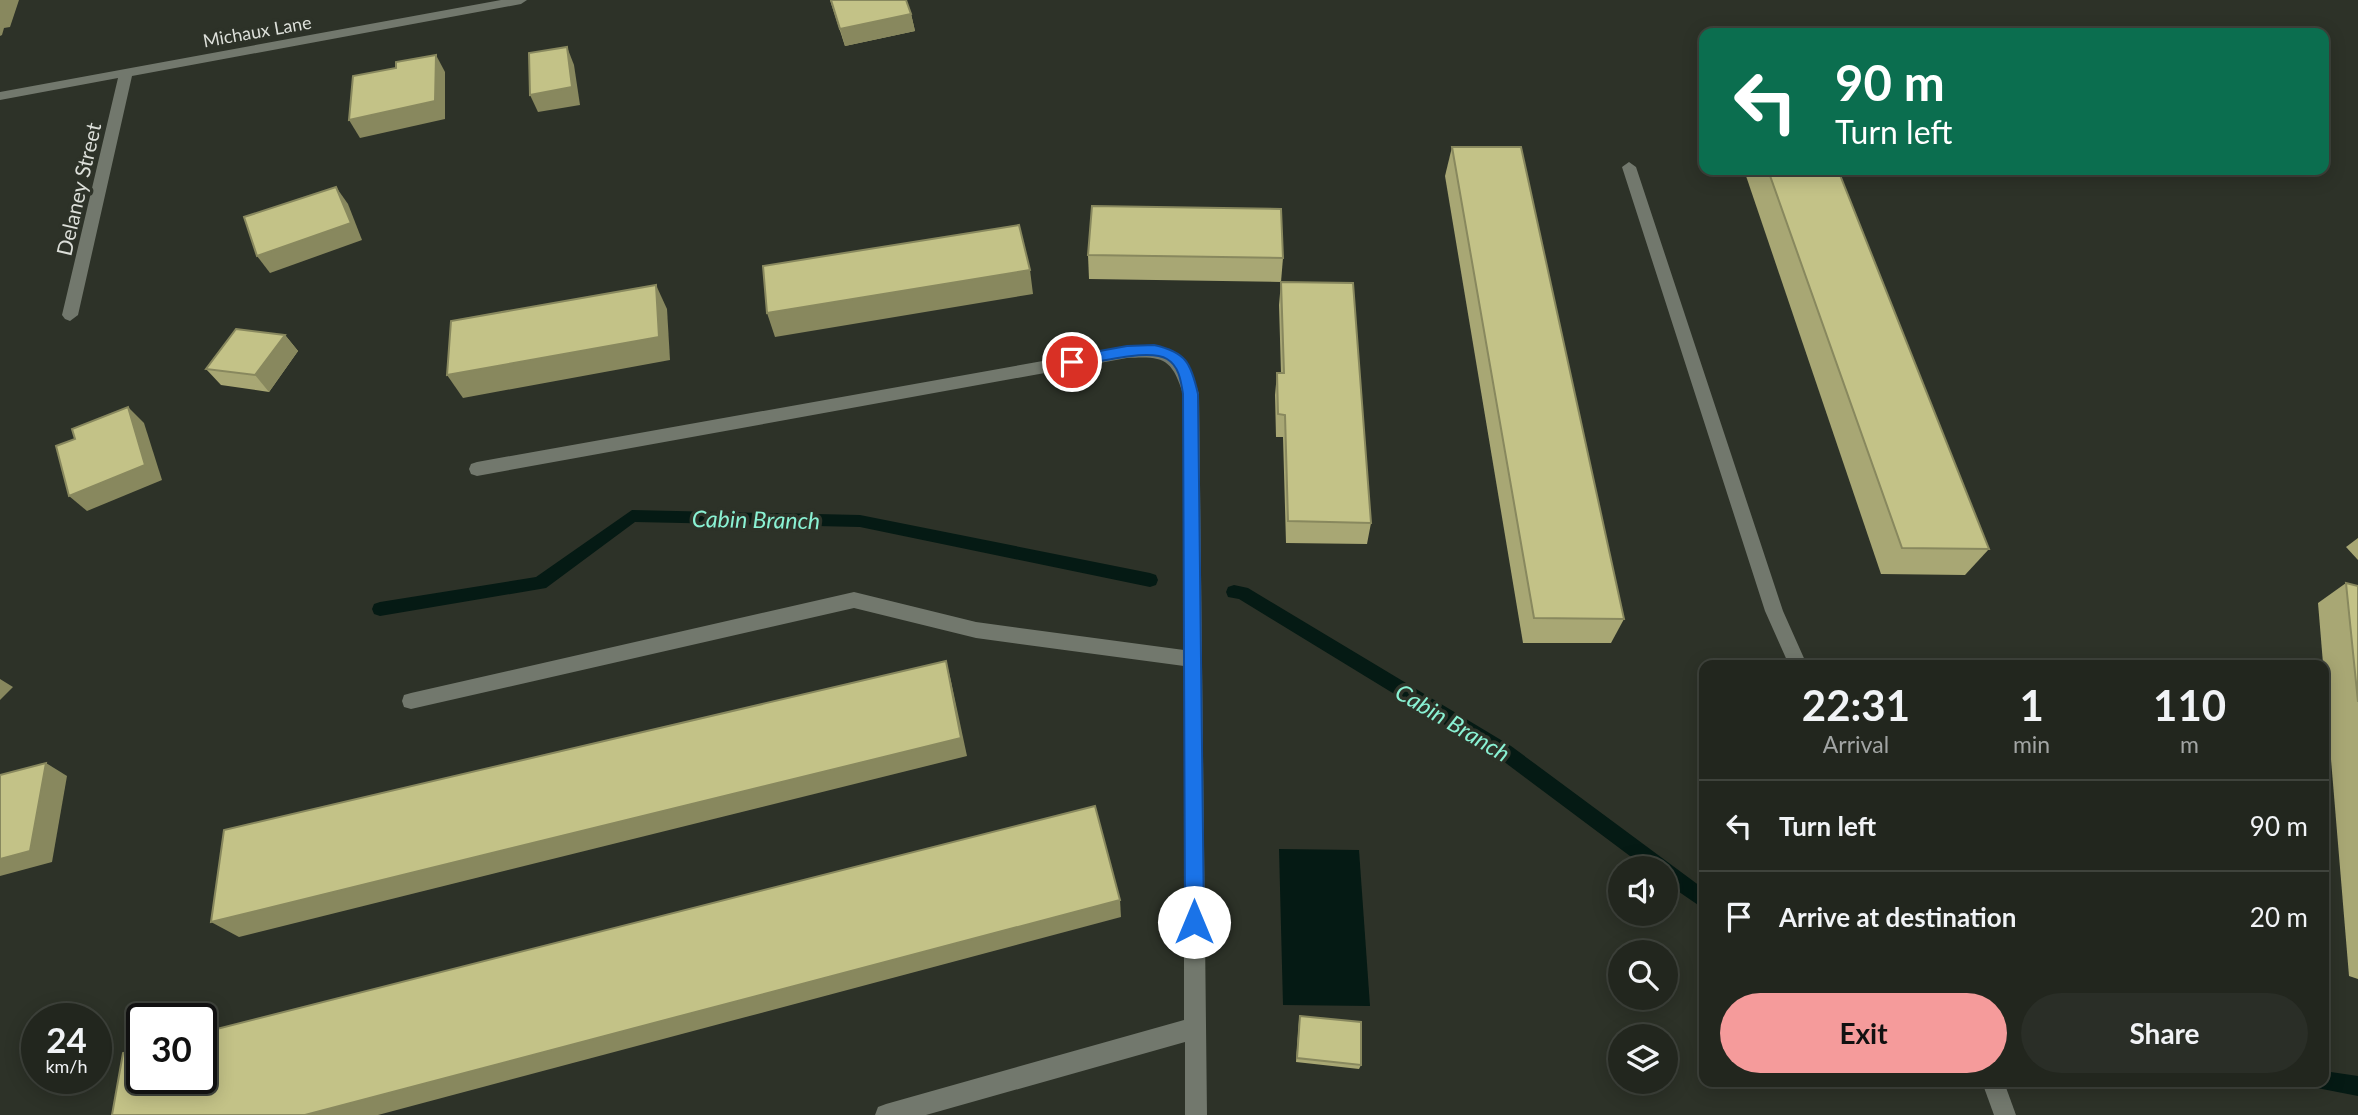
<!DOCTYPE html>
<html lang="en">
<head>
<meta charset="utf-8">
<style>
	:root { --surface:#22261e; --page:#2a2e27; --text:#f1f3f6; --muted:#a2a5a4; --line:#3f433c; --accent:#f59b9b }
	body { margin:0; font-family:Lato,sans-serif; background:var(--page); color:var(--text); height:100vh; display:flex; flex-direction:column; font-size:26px; white-space:nowrap }
	* { box-sizing:border-box; margin:0 }
	p { font-size:23px; color:var(--muted) }
	.icon { flex:none; width:38px; height:38px; fill:none; stroke:currentColor; stroke-width:2; stroke-linecap:round; stroke-linejoin:round }
	.map { position:relative; flex:1; overflow:hidden }
	.panel { position:absolute; left:1699px; top:660px; width:630px; height:427px; display:flex; flex-direction:column; background:var(--surface); border-radius:14px; box-shadow:0 4px 18px #0003,0 0 0 2px var(--line) }
	.panel>* { flex:none }
	.top-card { position:absolute; left:1699px; top:28px; width:630px; height:147px; border-radius:14px; box-shadow:0 4px 18px #0003,0 0 0 2px var(--line); background:#0b6e4f; color:#fff; overflow:hidden }
	.fabs { position:absolute; left:1608px; top:856px; display:grid; gap:14px }
	.fabs a { display:grid; place-items:center; width:70px; height:70px; border-radius:50%; background:var(--surface); box-shadow:0 4px 18px #0003,0 0 0 2px var(--line); font-size:35px }
	.speed { position:absolute; left:21px; top:1003px; display:flex; gap:14px; font-size:35px; font-weight:700; text-align:center }
	.speed>* { display:grid; place-content:center; width:91px; height:91px; border-radius:50%; background:var(--surface); box-shadow:0 4px 18px #0003,0 0 0 2px var(--line); line-height:1 }
	.speed small { font-size:18px; font-weight:400 }
	.speed .limit { border:4px solid #111; border-radius:10px; background:#fff; color:#111 }
	.pin { position:absolute; display:grid; place-items:center; width:60px; height:60px; color:#fff; margin:-30px; border:4px solid #fff; border-radius:50%; box-shadow:0 2px 7px #0007 }
	.me { position:absolute; width:77px; margin:-38px; rotate:0deg; stroke-linejoin:round; filter:drop-shadow(0 0 5px #0008) }
	.turn { display:flex; align-items:center; gap:24px; height:147px; padding:0 21px; font-size:32px }
	.turn .icon { width:91px; height:91px; stroke-width:2.5 }
	.turn b { display:block; font-size:49px; line-height:60px }
	.eta { display:flex; justify-content:space-evenly; align-items:center; height:119px; text-align:center }
	.eta b { font-size:42px; font-weight:700; line-height:49px }
	.primary-button { display:flex; gap:14px; margin-top:auto; padding:14px 21px }
	.primary-button a { flex:1; height:80px; border-radius:42px; background:var(--accent); color:#111; font-size:28px; font-weight:700; line-height:80px; text-align:center }
	.primary-button a+a { background:var(--page); color:var(--text) }
	ul { padding:0; list-style:none }
	li { display:flex; align-items:center; gap:21px; height:91px; padding:0 21px; border-top:2px solid var(--line) }
	li div { flex:1 }
	li b { display:block; font-size:26px }
	li em { font-style:normal }
	.map>svg:first-child { display:block }
	.water { fill:#051a14 }
	.lines { fill:none; stroke-linecap:round; stroke-linejoin:round }
	.stream { fill:#051a14; fill-rule:evenodd }
	.minor { fill:#72786d; fill-rule:evenodd }
	.wall { fill:#a8a774 }
	.shaded-wall { fill:#88885e }
	.building { fill:#c3c287; stroke:#88885e; stroke-width:2 }
	.route { fill:#1a73e8; stroke:#114b97; stroke-width:2 }
	.labels { text-anchor:middle; dominant-baseline:central; stroke-width:7; stroke-linejoin:round; paint-order:stroke }
	.far-street-label { font-size:18px; fill:#dcdfd9; stroke:#2d3228 }
	.street-label { font-size:21px; fill:#dcdfd9; stroke:#2d3228 }
	.water-label { font-size:23px; font-style:italic; fill:#8af2d4; stroke:#2d3228 }
</style>
</head>
<body>
<div class="map">
<svg width="2358" height="1115" viewBox="0 0 2358 1115">
	<rect width="100%" height="100%" fill="#2d3228"/>
	<polygon class="water" points="1279,849 1359,850 1370,1006 1283,1005"/>
	<g class="lines">
		<g class="stream">
			<polygon points="632,510 860,515 1150,573 1156,575 1158,580 1156,585 1150,587 860,527 635,522 546,588 380,616 374,614 372,609 374,604 380,602 536,577"/>
			<polygon points="1234,585 1248,588 1511,746 1704,889 1704,909 1666,883 1666,868 1646,868 1499,758 1239,599 1228,597 1226,592 1228,587"/>
			<polygon points="2324,1071 2358,1076 2358,1096 2317,1088 2314,1082 2324,1082"/>
		</g>
		<g class="minor">
			<polygon points="501,0 527,0 521,4 132,76 78,315 70,321 65,319 62,315 118,78 0,100 0,92"/>
			<polygon points="1629,162 1636,167 1783,611 1807,665 1789,665 1765,611 1622,167"/>
			<path d="M1127,346C1171,345 1186,350 1199,394L1207,1115H1185V1042L926,1115H875L878,1107L886,1104L1184,1020V666L976,638L854,608L411,709L404,707L402,701L404,695L411,693L854,592L976,622L1184,650L1183,394C1172,358 1163,356 1127,358L477,476L471,474L469,469L471,464L477,462Z"/>
			<polygon points="1982,1082 2004,1082 2016,1115 1994,1115"/>
		</g>
	</g>
	<g class="wall">
		<polygon points="830,0 906,0 911,14 915,31 845,46"/>
		<polygon points="1452,147 1624,619 1611,643 1523,643 1445,176"/>
		<polygon points="1744,170 1838,170 1989,549 1965,575 1881,574"/>
		<polygon points="1088,255 1283,258 1281,282 1089,279"/>
		<polygon points="1281,282 1371,523 1367,544 1286,543 1283,437 1276,437 1275,395 1277,373 1281,373 1279,305"/>
		<polygon points="285,335 298,351 269,392 221,385 206,369"/>
		<polygon points="2358,538 2358,560 2346,547"/>
		<polygon points="2346,583 2358,586 2358,979 2349,976 2318,603"/>
		<polygon points="1300,1016 1361,1065 1359,1069 1296,1062 1299,1020"/>
	</g>
	<g class="shaded-wall">
		<polygon points="0,0 19,0 10,27 4,28 2,35 0,36"/>
		<polygon points="911,14 915,31 845,46 840,29"/>
		<polygon points="567,47 574,65 580,105 538,112 530,95"/>
		<polygon points="436,55 445,72 445,119 360,138 349,120"/>
		<polygon points="336,187 348,204 362,240 270,273 257,256"/>
		<polygon points="1030,270 1033,294 775,337 767,313"/>
		<polygon points="656,285 667,309 670,360 463,398 447,375"/>
		<polygon points="285,335 298,351 269,392 255,375"/>
		<polygon points="128,407 144,423 162,480 87,511 69,496"/>
		<polygon points="946,661 951,681 967,756 239,937 211,922"/>
		<polygon points="0,679 13,687 0,700"/>
		<polygon points="46,763 67,776 52,862 0,876 0,859"/>
		<polygon points="1120,900 1121,917 378,1115 305,1115"/>
	</g>
	<g class="building">
		<polygon points="831,0 906,0 911,14 840,29"/>
		<polygon points="567,47 572,87 530,95 529,53"/>
		<polygon points="436,55 435,101 349,120 353,76 396,68 396,62"/>
		<polygon points="1452,147 1521,147 1624,619 1534,618"/>
		<polygon points="1768,170 1838,170 1989,549 1902,548"/>
		<polygon points="336,187 351,223 257,256 244,217"/>
		<polygon points="1092,206 1281,209 1283,258 1088,255"/>
		<polygon points="1019,225 1030,270 767,313 763,266"/>
		<polygon points="1281,282 1353,283 1371,523 1288,521 1285,415 1278,414 1277,373 1284,373"/>
		<polygon points="656,285 659,337 447,375 451,321"/>
		<polygon points="236,329 285,335 255,375 206,369"/>
		<polygon points="128,407 145,465 69,496 56,446 75,439 72,429"/>
		<polygon points="2346,583 2358,586 2358,702"/>
		<polygon points="946,661 961,738 211,922 224,830"/>
		<polygon points="46,763 30,851 0,859 0,775"/>
		<polygon points="1095,806 1120,900 305,1115 112,1115 123,1053 142,1049 142,1078 201,1078 201,1033"/>
		<polygon points="1300,1016 1361,1022 1361,1065 1297,1058"/>
	</g>
	<path class="route" d="M1154,345C1186,352 1191,363 1198,394L1204,922L1201,929L1194,932L1188,929L1185,922L1183,394C1181,381 1179,366 1167,359C1149,348 1093,363 1072,367L1065,362L1072,356L1127,346Z"/>
	<g class="labels">
		<g class="far-street-label">
			<text transform="translate(257 31) rotate(-10)">Michaux Lane</text>
		</g>
		<g class="street-label">
			<text transform="translate(78 189) rotate(-77)">Delaney Street</text>
		</g>
		<g class="water-label">
			<text transform="translate(756 519) rotate(1)">Cabin Branch</text>
			<text transform="translate(1453 722) rotate(31)">Cabin Branch</text>
		</g>
	</g>
</svg>
<div class="fabs">
<a><svg class="icon" aria-label="sound" viewBox="0 0 24 24"><path d="M4 9h4l5-4v14l-5-4H4zM17 9q2 3 0 6"/></svg></a>
<a><svg class="icon" aria-label="search" viewBox="0 0 24 24"><circle cx="10" cy="10" r="6"/><path d="M15 15l6 6"/></svg></a>
<a><svg class="icon" aria-label="layers" viewBox="0 0 24 24"><path d="M12 4l9 5-9 5-9-5zM3 14l9 5 9-5"/></svg></a>
</div>
<div class="speed"><div>24<small>km/h</small></div><div class="limit">30</div></div>
<div class="pin" style="left:1072px;top:362px;background:#d93025"><svg class="icon" aria-label="arrive" viewBox="0 0 24 24"><path d="M6 21V4h12l-3 4 3 4H6"/></svg></div>
<svg class="me" style="left:1194px;top:922px" viewBox="-20 -20 40 40"><circle r="19" fill="#fff"/><path d="M0-13L10 11 0 6-10 11z" fill="#1a73e8"/></svg>
<div class="top-card">
<div class="turn"><svg class="icon" aria-label="left" viewBox="0 0 24 24"><path d="M17 20v-9H6M10 6l-5 5 5 5"/></svg><div><b>90 m</b>Turn left</div></div>
</div>
<section class="panel">
<div class="eta">
<div><b>22:31</b><p>Arrival</p></div>
<div><b>1</b><p>min</p></div>
<div><b>110</b><p>m</p></div>
</div>
<ul>
<li><svg class="icon" aria-label="left" viewBox="0 0 24 24"><path d="M17 20v-9H6M10 6l-5 5 5 5"/></svg><div><b>Turn left</b></div><em>90 m</em></li>
<li><svg class="icon" aria-label="arrive" viewBox="0 0 24 24"><path d="M6 21V4h12l-3 4 3 4H6"/></svg><div><b>Arrive at destination</b></div><em>20 m</em></li>
</ul>
<div class="primary-button"><a>Exit</a><a>Share</a></div>
</section>
</div>
</body>
</html>
